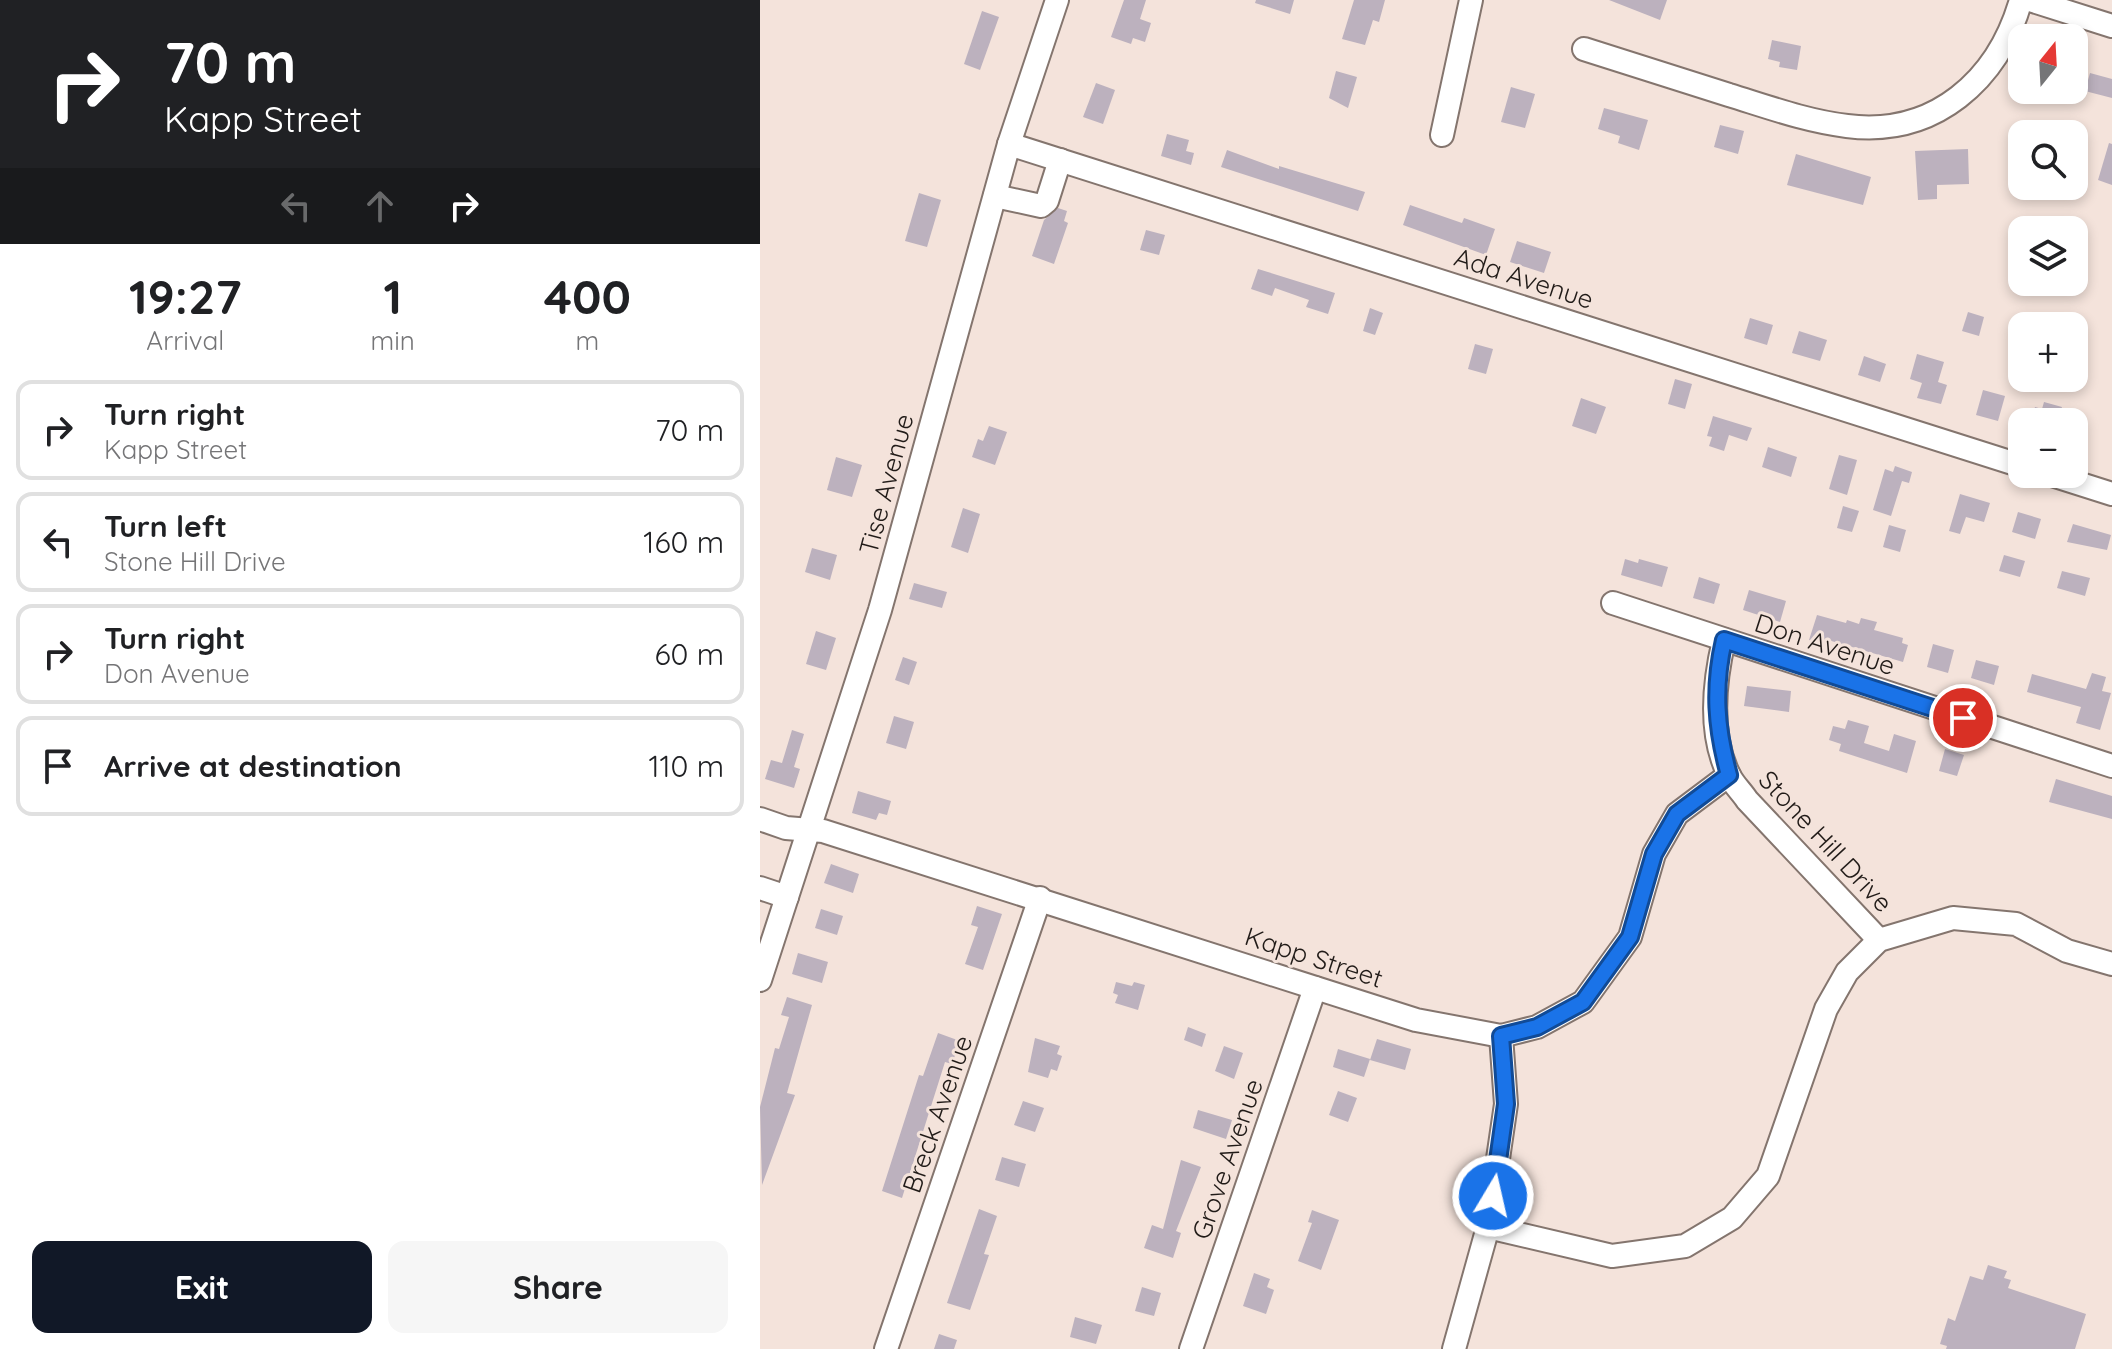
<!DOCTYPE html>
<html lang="en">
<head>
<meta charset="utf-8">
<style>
	:root { --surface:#fff; --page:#f6f6f6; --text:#202124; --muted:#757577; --line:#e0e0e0; --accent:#111827 }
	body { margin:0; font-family:Quicksand,sans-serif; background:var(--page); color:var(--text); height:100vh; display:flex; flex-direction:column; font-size:30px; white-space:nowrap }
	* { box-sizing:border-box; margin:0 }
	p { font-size:26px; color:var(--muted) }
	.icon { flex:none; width:44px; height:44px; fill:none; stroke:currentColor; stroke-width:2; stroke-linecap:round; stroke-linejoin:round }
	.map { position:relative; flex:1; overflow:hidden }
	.drawer { display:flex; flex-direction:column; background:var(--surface); width:760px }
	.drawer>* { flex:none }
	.guide { background:#202124; color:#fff; overflow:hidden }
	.needle { width:52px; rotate:18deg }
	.buttons { position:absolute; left:1248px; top:24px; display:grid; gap:16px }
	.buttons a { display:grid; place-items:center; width:80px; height:80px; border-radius:16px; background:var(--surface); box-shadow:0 4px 12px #0003; font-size:40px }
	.pin { position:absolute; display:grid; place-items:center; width:68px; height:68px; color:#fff; margin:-34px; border:4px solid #fff; border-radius:50%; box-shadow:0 2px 8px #0007 }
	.me { position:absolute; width:88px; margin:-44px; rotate:9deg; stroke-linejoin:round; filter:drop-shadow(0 0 6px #0008) }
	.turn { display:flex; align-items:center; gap:28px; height:168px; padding:0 32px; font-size:36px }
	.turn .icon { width:104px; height:104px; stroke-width:2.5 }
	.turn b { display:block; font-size:56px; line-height:68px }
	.lanes { display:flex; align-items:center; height:76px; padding:0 32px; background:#0003; justify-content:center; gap:40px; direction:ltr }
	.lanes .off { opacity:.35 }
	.eta { display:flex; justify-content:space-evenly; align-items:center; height:136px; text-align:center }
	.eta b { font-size:48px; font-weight:700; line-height:56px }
	.primary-button { display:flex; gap:16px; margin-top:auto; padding:16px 32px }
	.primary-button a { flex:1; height:92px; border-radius:16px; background:var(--accent); color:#fff; font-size:32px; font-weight:700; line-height:92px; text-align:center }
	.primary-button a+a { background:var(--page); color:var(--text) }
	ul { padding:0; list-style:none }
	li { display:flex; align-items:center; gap:24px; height:100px; margin:0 16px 12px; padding:0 16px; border:4px solid var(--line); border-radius:16px }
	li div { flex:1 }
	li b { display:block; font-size:30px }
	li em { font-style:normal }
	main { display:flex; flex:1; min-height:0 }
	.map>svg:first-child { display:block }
	.building { fill:#bcb1be }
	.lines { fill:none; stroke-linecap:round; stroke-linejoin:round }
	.minor-casing { stroke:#84756e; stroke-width:26 }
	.minor { stroke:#fff; stroke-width:22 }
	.route-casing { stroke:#114b97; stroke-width:20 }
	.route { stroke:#1a73e8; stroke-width:14 }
	.labels { text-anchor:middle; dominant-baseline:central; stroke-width:6; stroke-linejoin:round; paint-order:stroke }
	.street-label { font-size:26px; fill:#211b18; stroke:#f4e3db }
</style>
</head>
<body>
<main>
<section class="drawer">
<div class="guide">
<div class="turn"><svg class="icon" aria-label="right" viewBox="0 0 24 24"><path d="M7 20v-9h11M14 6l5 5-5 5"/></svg><div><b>70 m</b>Kapp Street</div></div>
<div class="lanes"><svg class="icon off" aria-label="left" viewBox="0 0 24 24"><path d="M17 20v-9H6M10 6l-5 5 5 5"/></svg><svg class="icon off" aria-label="ahead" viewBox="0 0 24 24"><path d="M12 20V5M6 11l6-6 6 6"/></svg><svg class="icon" aria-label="right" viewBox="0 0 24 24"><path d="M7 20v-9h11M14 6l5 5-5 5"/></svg></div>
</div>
<div class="eta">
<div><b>19:27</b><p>Arrival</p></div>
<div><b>1</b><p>min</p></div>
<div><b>400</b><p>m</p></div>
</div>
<ul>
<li><svg class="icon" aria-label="right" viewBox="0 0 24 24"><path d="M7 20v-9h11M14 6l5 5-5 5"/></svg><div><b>Turn right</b><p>Kapp Street</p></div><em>70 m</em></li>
<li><svg class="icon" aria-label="left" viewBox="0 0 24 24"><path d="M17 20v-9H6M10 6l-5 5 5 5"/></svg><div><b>Turn left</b><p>Stone Hill Drive</p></div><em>160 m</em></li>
<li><svg class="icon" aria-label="right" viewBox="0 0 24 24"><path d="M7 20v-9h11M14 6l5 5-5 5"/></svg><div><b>Turn right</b><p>Don Avenue</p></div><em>60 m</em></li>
<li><svg class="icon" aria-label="arrive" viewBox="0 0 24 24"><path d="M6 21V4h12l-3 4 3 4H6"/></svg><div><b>Arrive at destination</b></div><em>110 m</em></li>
</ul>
<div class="primary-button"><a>Exit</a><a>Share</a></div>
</section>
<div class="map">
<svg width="1352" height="1349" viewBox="0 0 1352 1349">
	<rect width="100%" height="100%" fill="#f4e3db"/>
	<g class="building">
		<polygon points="364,0 386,0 380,19 391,23 385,42 373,38 371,44 351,37"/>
		<polygon points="496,0 534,0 530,14 495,3"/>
		<polygon points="594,0 625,0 619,22 613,20 605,45 582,39"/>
		<polygon points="849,0 907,0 900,20"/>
		<polygon points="222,11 239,17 220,70 204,64"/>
		<polygon points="1012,40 1041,46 1037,70 1019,67 1020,62 1008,59"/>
		<polygon points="576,71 597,77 588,108 569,98"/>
		<polygon points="1330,73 1352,79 1352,98 1325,91"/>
		<polygon points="336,83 355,90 343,124 323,117"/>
		<polygon points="751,87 775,94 765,128 741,122"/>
		<polygon points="844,108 888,120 879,150 858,143 860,136 838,129"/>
		<polygon points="960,125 984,131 978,154 954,147"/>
		<polygon points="407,134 429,140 426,151 434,153 431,165 401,156"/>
		<polygon points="1349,143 1352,144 1352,185 1338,180"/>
		<polygon points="1208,149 1209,184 1177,185 1177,199 1158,200 1155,151"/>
		<polygon points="467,150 519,169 519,166 605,192 598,211 461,167"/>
		<polygon points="1036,154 1111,177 1103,205 1027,185"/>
		<polygon points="159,193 181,200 167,247 145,241"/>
		<polygon points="650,205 702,223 704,218 735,229 726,255 643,225"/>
		<polygon points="298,208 307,211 304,221 308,223 294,264 272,256 284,220"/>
		<polygon points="386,230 405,235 399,255 380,250"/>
		<polygon points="757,241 791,252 784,273 750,262"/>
		<polygon points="498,269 575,293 568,314 546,307 549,300 515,288 512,296 491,289"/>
		<polygon points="610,308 623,313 615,335 603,331"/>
		<polygon points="1208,312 1224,317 1219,336 1202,331"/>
		<polygon points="990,318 1013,325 1007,345 984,338"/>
		<polygon points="1039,331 1067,340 1060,361 1032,353"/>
		<polygon points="715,344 733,349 726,374 708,369"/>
		<polygon points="1157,354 1184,362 1178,382 1187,385 1181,404 1157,398 1162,383 1150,379"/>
		<polygon points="1104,356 1126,364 1120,382 1098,375"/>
		<polygon points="915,379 932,384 925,409 908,404"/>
		<polygon points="1223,390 1245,396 1238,421 1216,415"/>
		<polygon points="821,398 846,407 836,434 812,426"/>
		<polygon points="1284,402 1302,407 1297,422 1271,422 1275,407 1282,409"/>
		<polygon points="953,416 992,428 987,441 969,435 964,451 949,446 952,437 947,436"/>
		<polygon points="229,426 247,432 235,465 212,457 218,439 223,441"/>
		<polygon points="1008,447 1037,457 1031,477 1002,467"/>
		<polygon points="1079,455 1097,460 1087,495 1069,489"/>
		<polygon points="76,457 102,465 92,497 67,490"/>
		<polygon points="1135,466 1152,472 1149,483 1142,481 1131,516 1113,510 1125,469 1133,472"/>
		<polygon points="1200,494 1230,503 1224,522 1206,517 1200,534 1189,531"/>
		<polygon points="1083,506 1099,511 1092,532 1077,528"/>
		<polygon points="203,508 220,514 208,553 191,547"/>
		<polygon points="1258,512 1281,519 1275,539 1252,532"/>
		<polygon points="1313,524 1351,535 1347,550 1307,542"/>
		<polygon points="1129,525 1146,530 1140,552 1123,547"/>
		<polygon points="52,548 77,555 70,580 45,572"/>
		<polygon points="1244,555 1265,561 1260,577 1239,571"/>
		<polygon points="865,559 878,563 879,559 908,567 902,587 861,575"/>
		<polygon points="1302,571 1330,578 1325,596 1297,588"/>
		<polygon points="939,577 960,584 954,604 933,598"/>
		<polygon points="154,583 187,592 182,608 149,599"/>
		<polygon points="989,590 1026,601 1020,622 983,610"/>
		<polygon points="1057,615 1086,623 1087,620 1099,624 1101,618 1117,622 1114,630 1143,638 1142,643 1148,645 1143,662 1068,640 1067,645 1049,640"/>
		<polygon points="56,631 76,638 66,670 46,664"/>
		<polygon points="1173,644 1194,650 1188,673 1167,667"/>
		<polygon points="143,657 157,662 149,685 135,680"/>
		<polygon points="1216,660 1239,666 1234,685 1211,678"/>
		<polygon points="1332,673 1346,677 1342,691 1351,693 1340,730 1316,723 1321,707 1267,692 1272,674 1326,689"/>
		<polygon points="987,686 1031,691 1029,712 984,706"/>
		<polygon points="134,716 154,722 146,749 126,743"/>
		<polygon points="1088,720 1109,726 1104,743 1129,751 1134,734 1156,741 1147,773 1079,751 1081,744 1069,740 1073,726 1085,729"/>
		<polygon points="32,730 44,734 34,767 40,769 34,788 5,779 11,760 22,763"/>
		<polygon points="1185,749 1204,755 1197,776 1179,771"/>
		<polygon points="1296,779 1352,796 1352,819 1289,802"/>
		<polygon points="98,791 131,801 127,815 119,813 116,820 92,813"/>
		<polygon points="71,864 99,874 93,893 64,883"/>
		<polygon points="217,906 242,914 223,970 205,964 218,927 211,925"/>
		<polygon points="61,909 83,916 77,935 55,928"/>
		<polygon points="38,953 68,962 62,983 32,974"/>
		<polygon points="356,982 372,986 374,982 385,985 378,1010 355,1003 358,995 353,993"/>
		<polygon points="27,997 52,1005 27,1093 35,1095 2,1185 0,1107 15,1048 19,1049 29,1017 21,1015"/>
		<polygon points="428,1027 446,1034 442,1047 424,1040"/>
		<polygon points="178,1033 200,1041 192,1064 185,1062 142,1198 122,1191 159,1075 163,1076"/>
		<polygon points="275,1038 300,1046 297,1054 302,1056 297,1071 291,1069 288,1078 268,1072"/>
		<polygon points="617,1039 651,1049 645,1070 610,1060"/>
		<polygon points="464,1046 483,1053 474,1079 455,1071"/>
		<polygon points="578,1049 610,1059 604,1077 573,1067"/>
		<polygon points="578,1091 597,1098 588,1122 569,1115"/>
		<polygon points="263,1101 284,1108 275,1132 254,1125"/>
		<polygon points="438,1110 472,1120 466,1139 433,1128"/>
		<polygon points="242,1157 266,1164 259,1187 235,1180"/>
		<polygon points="421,1160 441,1167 416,1231 421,1233 413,1258 384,1248 392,1225 403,1229"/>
		<polygon points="219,1209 237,1216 224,1254 229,1255 210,1310 187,1303"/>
		<polygon points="552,1210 579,1220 561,1270 538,1261 552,1223 548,1222"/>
		<polygon points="1228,1265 1247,1271 1244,1278 1251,1280 1248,1288 1326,1314 1315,1349 1186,1349 1187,1346 1180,1344 1188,1318 1195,1321 1210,1276 1223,1280"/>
		<polygon points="494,1273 510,1279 507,1287 514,1290 506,1314 483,1306"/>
		<polygon points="382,1287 401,1293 394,1316 375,1311"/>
		<polygon points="315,1317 342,1325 336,1344 310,1337"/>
		<polygon points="179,1334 197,1340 194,1349 174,1349"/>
	</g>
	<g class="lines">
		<defs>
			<g id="minor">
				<polyline points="1270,0 1352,26"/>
				<path d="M824,49C873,65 921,80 969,95C1008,107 1046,121 1087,126C1175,137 1238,80 1261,0"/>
				<polyline points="682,135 711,0"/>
				<polyline points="249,144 1262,466"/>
				<polyline points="235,196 281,206 287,201 300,160"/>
				<polyline points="1289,474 1352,494"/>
				<polyline points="853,603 1352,766"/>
				<path d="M964,640C954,682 949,735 969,775C973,784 982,792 987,800L1119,940"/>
				<polyline points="0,819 26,828 63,831 656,1020 741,1036 777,1027 823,1002 870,937 894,854 917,814 969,775"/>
				<polyline points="0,888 27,897"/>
				<polyline points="0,980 120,610 249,144 297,0"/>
				<polyline points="728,1227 852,1256 925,1246 972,1218 1008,1176 1066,1009 1087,972 1119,940 1193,918 1256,924 1307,951 1352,964"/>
				<polyline points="126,1349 280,898"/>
				<polyline points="431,1349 555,988"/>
				<polyline points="694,1349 728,1227 746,1104 741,1036"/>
			</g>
		</defs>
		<use href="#minor" class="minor-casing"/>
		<use href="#minor" class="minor"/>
	</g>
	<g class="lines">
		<defs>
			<path id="route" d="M733,1196L746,1104L741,1036L777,1027L823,1002L870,937L894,854L917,814L969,775C956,728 953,688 964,640L1203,718"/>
		</defs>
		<use href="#route" class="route-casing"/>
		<use href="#route" class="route"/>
	</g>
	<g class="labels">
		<g class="street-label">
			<text transform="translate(764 278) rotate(18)">Ada Avenue</text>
			<text transform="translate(126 484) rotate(-75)">Tise Avenue</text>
			<text transform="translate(1065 644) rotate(18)">Don Avenue</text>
			<text transform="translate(1066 841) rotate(47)">Stone Hill Drive</text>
			<text transform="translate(554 957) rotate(18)">Kapp Street</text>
			<text transform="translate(177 1114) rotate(-71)">Breck Avenue</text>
			<text transform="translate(467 1159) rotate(-71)">Grove Avenue</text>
		</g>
	</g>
</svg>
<div class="buttons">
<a><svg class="needle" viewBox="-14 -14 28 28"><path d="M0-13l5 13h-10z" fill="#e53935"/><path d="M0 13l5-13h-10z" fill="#757577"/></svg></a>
<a><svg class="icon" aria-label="search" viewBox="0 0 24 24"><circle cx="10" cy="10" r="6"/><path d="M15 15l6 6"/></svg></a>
<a><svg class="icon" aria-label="layers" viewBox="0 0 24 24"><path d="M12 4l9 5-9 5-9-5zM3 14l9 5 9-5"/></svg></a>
<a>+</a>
<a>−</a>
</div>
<div class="pin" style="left:1203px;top:718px;background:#d93025"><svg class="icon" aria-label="arrive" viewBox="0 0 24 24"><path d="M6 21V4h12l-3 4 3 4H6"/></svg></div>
<svg class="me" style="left:733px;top:1196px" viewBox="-20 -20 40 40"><circle r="17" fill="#1a73e8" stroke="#fff" stroke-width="3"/><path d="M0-11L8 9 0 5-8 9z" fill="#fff"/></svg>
</div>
</main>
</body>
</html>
